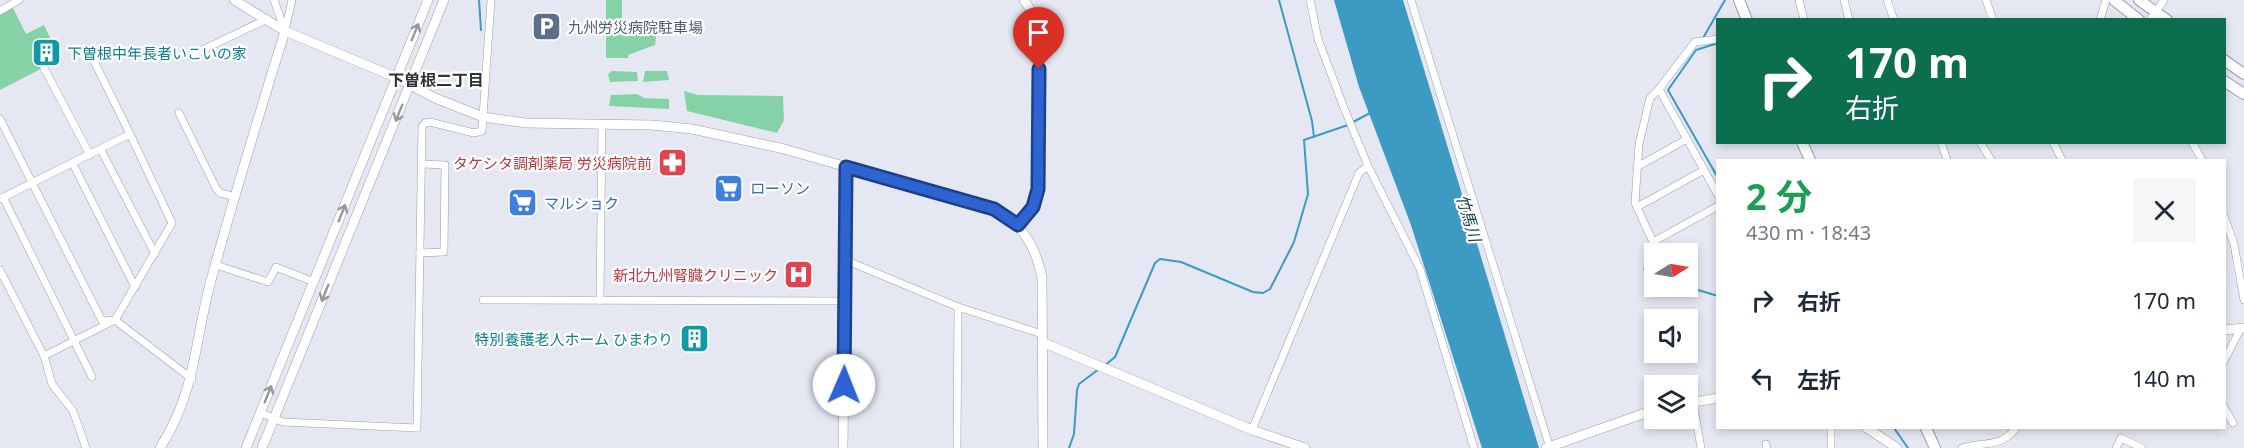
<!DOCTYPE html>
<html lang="ja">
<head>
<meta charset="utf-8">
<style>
	:root { --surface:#fff; --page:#f6f6f7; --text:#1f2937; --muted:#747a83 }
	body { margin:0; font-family:"Noto Sans","Noto Sans JP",sans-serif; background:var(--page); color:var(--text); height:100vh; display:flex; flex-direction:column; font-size:22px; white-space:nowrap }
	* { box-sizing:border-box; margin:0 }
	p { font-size:20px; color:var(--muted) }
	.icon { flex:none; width:33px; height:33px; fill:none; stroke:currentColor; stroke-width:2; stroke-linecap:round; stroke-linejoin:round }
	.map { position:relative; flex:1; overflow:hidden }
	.sheet { position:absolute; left:1716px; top:159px; width:510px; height:270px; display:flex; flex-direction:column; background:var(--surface); border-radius:0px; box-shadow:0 3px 9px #0003 }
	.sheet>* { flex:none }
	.banner { position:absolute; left:1716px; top:18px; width:510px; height:126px; border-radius:0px; box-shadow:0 3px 9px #0003; background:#0b6e4f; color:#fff; overflow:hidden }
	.needle { width:39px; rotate:79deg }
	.fabs { position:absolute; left:1644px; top:243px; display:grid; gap:12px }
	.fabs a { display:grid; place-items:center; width:54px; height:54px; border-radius:0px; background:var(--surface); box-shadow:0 3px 9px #0003; font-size:30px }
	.pin { position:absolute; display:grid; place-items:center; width:51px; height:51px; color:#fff; margin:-62px -26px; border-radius:50% 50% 50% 0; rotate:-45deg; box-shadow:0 0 6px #0007 }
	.pin .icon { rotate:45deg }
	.me { position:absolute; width:66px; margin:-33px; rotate:1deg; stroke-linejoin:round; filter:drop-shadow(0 0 4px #0008) }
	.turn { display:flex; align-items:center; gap:21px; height:126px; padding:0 30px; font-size:27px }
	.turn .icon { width:78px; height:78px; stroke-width:2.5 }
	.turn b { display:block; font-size:42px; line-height:51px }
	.round { display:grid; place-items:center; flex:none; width:63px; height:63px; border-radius:0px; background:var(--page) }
	.summary { display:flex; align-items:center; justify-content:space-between; height:102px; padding:0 30px }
	h1 { font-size:36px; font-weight:700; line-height:45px; color:#1e9e55 }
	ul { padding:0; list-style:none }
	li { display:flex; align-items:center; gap:18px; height:78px; padding:0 30px }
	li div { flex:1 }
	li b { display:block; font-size:22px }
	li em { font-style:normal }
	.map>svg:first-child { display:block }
	.green { fill:#84d2a6 }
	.water { fill:#3c9ac3 }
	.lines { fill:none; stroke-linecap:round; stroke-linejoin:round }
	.stream { stroke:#3c9ac3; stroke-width:2 }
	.minor-casing { stroke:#9c9ea8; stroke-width:8 }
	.tertiary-casing { stroke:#9c9ea8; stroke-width:10 }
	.primary-casing { stroke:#9c9ea8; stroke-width:12 }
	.minor { stroke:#fff; stroke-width:7 }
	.tertiary { stroke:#fff; stroke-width:9 }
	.primary { stroke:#fff; stroke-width:10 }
	.oneway { stroke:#97989a }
	.route-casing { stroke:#1d4188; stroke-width:15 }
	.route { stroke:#2d64d2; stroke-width:10 }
	.labels { text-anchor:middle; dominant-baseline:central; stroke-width:4.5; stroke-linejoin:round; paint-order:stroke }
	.service-label { font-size:15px; fill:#4e5e75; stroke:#fff; text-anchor:start }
	.culture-label { font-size:15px; fill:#0d838f; stroke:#fff; text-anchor:start }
	.health-label { font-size:15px; fill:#be3a42; stroke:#fff; text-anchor:end }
	.shop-label { font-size:15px; fill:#366cbe; stroke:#fff; text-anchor:start }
	.neighbourhood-label { font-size:16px; font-weight:bold; fill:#2f3034; stroke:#fff }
	.water-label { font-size:16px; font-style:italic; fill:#174052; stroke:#fff }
</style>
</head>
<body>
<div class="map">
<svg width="2244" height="448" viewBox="0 0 2244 448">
	<rect width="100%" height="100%" fill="#e5e8f2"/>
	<g class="green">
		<polygon points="606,0 622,0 622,23 663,23 666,26 657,31 655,45 628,55 628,58 606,58"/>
		<polygon points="12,6 26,34 44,25 60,59 0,90 0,15"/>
		<polygon points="612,71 637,72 638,81 610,82 608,74"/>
		<polygon points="645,71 667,71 669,80 643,82"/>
		<polygon points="684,91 698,95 783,96 784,120 777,133 687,111"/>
		<polygon points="637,94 644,98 669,99 669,109 609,106 611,95"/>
	</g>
	<polygon class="water" points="1334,0 1403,0 1539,448 1482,448 1411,225 1359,87"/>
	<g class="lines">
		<g class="stream">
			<polyline points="479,0 481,30"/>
			<polyline points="1279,0 1312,121 1314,137"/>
			<polyline points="1703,38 1725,0"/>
			<polyline points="1718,43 1696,50 1668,90 1718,178"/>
			<polyline points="1353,122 1372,112"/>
			<polyline points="1644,269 1654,275"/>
			<polyline points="1685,286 1718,296"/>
			<polyline points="1104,366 1115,357 1155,263 1160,259 1181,262 1253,292 1263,293 1270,289 1294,242 1308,194 1304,140 1348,125"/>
			<polyline points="1894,428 1908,448"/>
			<polyline points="1069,448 1074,434 1077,390 1079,384 1099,369"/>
		</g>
		<defs>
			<g id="minor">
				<polyline points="274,0 285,31"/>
				<polyline points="1310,0 1318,39 1344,108 1368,166 1420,269 1474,448"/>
				<polyline points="1411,0 1550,448"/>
				<polyline points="1799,0 1804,20"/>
				<polyline points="1844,0 1849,20"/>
				<polyline points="1887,0 1894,20"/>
				<polyline points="1986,0 1993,20"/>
				<polyline points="0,11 19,0"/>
				<polyline points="2100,20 2106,0"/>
				<polyline points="2150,20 2164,0"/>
				<polyline points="285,30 292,0"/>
				<polyline points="1718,39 1695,42 1659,89 1718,195"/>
				<polyline points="88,49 130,134"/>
				<polyline points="190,56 267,19"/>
				<polyline points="44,68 90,155"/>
				<polyline points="1659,89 1650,98 1639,144 1635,203 1653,242 1718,206"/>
				<polyline points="179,113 216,188 220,193 236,197"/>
				<polyline points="0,119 102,321 115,320 192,379"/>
				<polyline points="1941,142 1947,160"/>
				<polyline points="1980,142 1991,160"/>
				<polyline points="2053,142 2062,160"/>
				<polyline points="2192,142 2202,160"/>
				<polyline points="101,150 155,254"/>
				<polyline points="73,164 135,287"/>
				<polyline points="1637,167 1687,139"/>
				<polyline points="3,197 92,377"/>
				<polyline points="0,199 130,134 172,223 115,320 44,356"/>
				<polyline points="1637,207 1704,170"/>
				<polyline points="2224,216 2234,244 2244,300"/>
				<polyline points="420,253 444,252 445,165 423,164"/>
				<polyline points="845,260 958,307 1042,334"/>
				<polyline points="216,265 268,282 276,267 314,282"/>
				<polyline points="0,270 44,356 52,384 73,411 86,448"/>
				<polyline points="483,300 845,301"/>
				<polyline points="600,300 602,124"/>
				<polyline points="2224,361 2241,328"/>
				<polyline points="1693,402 1701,448"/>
				<polyline points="2224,407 2233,423"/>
				<polyline points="261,413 283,422 417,428 422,127 425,123 430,122 474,133 482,131 491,0"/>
				<polyline points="1252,430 1359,173 1368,166"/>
				<polyline points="1766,444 1767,448"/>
				<polyline points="957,448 958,307"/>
				<polyline points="1831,448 1831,428"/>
				<path d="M1962,448C1987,441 2000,448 2016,428"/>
				<polyline points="2116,448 2121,438 2142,448"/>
			</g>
			<g id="tertiary">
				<path d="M234,0L285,31L397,78L435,98L483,117L526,123L652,125L692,129L784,149L994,209C1023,225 1035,245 1042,277L1043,448"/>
				<polyline points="1018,225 1033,207 1038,189 1039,23 1024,0"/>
				<polyline points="2224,330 2244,328"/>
				<polyline points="1042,342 1252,430 1305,448"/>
				<polyline points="1688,403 1718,398"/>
				<polyline points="1867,428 1897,448"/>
				<path d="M160,448C196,391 194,345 210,284C233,199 259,115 285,31"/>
				<polyline points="246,448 428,0"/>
				<polyline points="262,448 444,0"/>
				<polyline points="843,448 846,167"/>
				<polyline points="1546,448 1654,410"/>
			</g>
			<g id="primary">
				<polyline points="1739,0 1747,20"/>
				<polyline points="2114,0 2139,20"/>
				<polyline points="2139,0 2167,20"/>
				<polyline points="2224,60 2244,74"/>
				<polyline points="2224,81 2244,94"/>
				<polyline points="1802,142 1810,160"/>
				<polyline points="1926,428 1935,448"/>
			</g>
		</defs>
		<use href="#minor" class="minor-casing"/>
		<use href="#tertiary" class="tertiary-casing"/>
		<use href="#primary" class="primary-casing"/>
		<use href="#minor" class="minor"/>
		<use href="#tertiary" class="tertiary"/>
		<use href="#primary" class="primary"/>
	</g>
	<defs><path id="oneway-shaft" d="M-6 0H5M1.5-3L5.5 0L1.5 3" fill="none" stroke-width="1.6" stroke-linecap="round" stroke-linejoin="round" transform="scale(1.5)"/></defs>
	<g class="oneway">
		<use href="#oneway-shaft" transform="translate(415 32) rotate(-68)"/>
		<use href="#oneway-shaft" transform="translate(399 113) rotate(112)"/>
		<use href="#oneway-shaft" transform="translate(342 213) rotate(-68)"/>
		<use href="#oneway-shaft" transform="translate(325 293) rotate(112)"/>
		<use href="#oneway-shaft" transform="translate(268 394) rotate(-68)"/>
	</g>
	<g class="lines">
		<defs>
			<polyline id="route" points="844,385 846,167 994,209 1018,225 1033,207 1038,189 1039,69"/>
		</defs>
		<use href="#route" class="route-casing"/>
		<use href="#route" class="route"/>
	</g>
	<defs>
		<symbol id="parking-square" viewBox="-11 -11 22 22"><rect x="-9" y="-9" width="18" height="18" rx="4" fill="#5c6f8a" stroke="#fff"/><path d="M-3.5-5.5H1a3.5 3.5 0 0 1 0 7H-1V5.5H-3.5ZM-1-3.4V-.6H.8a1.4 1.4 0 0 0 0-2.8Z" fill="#fff"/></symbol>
		<symbol id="building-square" viewBox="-11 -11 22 22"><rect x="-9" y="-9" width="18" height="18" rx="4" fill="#0f9aa8" stroke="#fff"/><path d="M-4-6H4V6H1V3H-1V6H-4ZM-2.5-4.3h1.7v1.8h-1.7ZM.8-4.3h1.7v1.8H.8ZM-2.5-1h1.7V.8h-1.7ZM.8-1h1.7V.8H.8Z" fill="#fff"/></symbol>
		<symbol id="pharmacy-square" viewBox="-11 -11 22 22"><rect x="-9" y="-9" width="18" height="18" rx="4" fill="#e0444e" stroke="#fff"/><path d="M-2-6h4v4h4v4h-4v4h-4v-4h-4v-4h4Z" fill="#fff"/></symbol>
		<symbol id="supermarket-square" viewBox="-11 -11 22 22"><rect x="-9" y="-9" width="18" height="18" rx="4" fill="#3f7fe0" stroke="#fff"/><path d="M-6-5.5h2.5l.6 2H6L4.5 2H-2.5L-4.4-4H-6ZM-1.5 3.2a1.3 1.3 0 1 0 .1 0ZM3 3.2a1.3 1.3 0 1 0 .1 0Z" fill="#fff"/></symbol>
		<symbol id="hospital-square" viewBox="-11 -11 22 22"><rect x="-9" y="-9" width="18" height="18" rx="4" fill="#e0444e" stroke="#fff"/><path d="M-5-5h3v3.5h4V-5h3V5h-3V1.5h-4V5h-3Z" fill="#fff"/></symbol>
	</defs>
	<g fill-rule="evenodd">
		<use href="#parking-square" x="530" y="10" width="33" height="33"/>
		<use href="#building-square" x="30" y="36" width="33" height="33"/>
		<use href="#pharmacy-square" x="656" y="146" width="33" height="33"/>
		<use href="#supermarket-square" x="712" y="172" width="33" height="33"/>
		<use href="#supermarket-square" x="506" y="186" width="33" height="33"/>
		<use href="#hospital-square" x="782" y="258" width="33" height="33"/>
		<use href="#building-square" x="678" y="322" width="33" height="33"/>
	</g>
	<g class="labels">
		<g class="service-label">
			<text x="568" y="27">九州労災病院駐車場</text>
		</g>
		<g class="culture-label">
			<text x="67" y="53">下曽根中年長者いこいの家</text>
			<text x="673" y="339" text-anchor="end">特別養護老人ホーム ひまわり</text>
		</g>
		<g class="health-label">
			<text x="652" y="163">タケシタ調剤薬局 労災病院前</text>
			<text x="778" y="275">新北九州腎臓クリニック</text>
		</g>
		<g class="shop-label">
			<text x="750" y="188">ローソン</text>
			<text x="544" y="203">マルショク</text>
		</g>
		<g class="neighbourhood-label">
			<text x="436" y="80">下曽根二丁目</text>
		</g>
		<g class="water-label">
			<text transform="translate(1469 218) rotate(73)">竹馬川</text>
		</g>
	</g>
</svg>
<div class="fabs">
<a><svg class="needle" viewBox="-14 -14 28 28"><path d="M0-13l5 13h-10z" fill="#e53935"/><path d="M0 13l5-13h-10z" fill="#747a83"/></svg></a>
<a><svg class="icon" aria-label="sound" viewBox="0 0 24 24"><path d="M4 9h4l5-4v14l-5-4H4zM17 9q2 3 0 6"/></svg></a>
<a><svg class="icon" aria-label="layers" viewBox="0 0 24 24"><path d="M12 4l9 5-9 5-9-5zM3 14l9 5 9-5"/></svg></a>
</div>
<div class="pin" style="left:1039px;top:69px;background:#d93025"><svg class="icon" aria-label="arrive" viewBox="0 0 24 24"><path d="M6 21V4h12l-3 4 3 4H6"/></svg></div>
<svg class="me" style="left:844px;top:385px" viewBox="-20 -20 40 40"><circle r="19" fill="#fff"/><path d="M0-13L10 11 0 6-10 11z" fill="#2d64d2"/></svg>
<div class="banner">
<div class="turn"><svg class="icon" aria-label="right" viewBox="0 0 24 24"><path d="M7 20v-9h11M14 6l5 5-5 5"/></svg><div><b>170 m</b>右折</div></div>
</div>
<section class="sheet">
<div class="summary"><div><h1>2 分</h1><p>430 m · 18:43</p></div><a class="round"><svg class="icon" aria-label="close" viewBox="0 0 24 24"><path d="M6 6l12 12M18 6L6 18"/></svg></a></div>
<ul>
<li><svg class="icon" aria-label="right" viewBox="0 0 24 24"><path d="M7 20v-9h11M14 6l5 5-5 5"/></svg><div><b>右折</b></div><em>170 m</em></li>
<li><svg class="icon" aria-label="left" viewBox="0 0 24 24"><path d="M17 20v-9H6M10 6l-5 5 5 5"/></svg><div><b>左折</b></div><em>140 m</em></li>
</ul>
</section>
</div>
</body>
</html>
